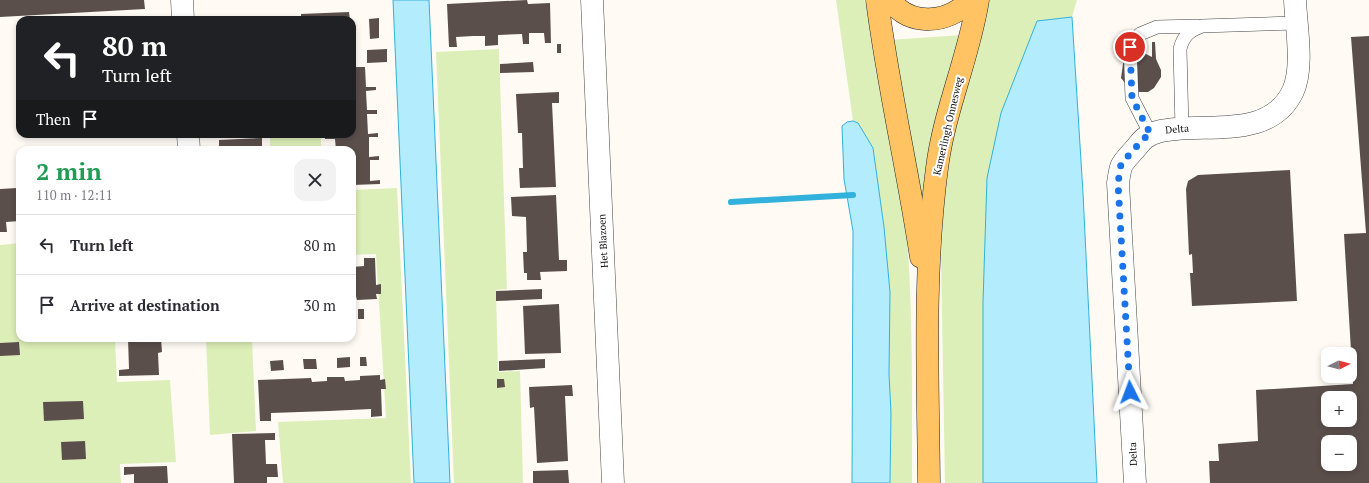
<!DOCTYPE html>
<html lang="en">
<head>
<meta charset="utf-8">
<style>
	:root { --surface:#fff; --page:#f2f2f3; --text:#2b2b33; --muted:#7c7c81; --line:#e1e1e2 }
	body { margin:0; font-family:"PT Serif",serif; background:var(--page); color:var(--text); height:100vh; display:flex; flex-direction:column; font-size:15px; white-space:nowrap }
	* { box-sizing:border-box; margin:0 }
	p { font-size:13px; color:var(--muted) }
	.icon { flex:none; width:22px; height:22px; fill:none; stroke:currentColor; stroke-width:2; stroke-linecap:round; stroke-linejoin:round }
	.map { position:relative; flex:1; overflow:hidden }
	.panel { position:absolute; left:16px; top:146px; width:340px; height:196px; display:flex; flex-direction:column; background:var(--surface); border-radius:12px; box-shadow:0 2px 6px #0003 }
	.panel>* { flex:none }
	.top-card { position:absolute; left:16px; top:16px; width:340px; height:122px; border-radius:12px; box-shadow:0 2px 6px #0003; background:#202124; color:#fff; overflow:hidden }
	.needle { width:26px; rotate:84deg }
	.fabs { position:absolute; left:1321px; top:347px; display:grid; gap:8px }
	.fabs a { display:grid; place-items:center; width:36px; height:36px; border-radius:8px; background:var(--surface); box-shadow:0 2px 6px #0003; font-size:20px }
	.pin { position:absolute; display:grid; place-items:center; width:34px; height:34px; color:#fff; margin:-17px; border:2px solid #fff; border-radius:50%; box-shadow:0 1px 4px #0007 }
	.me { position:absolute; width:44px; margin:-22px; rotate:357deg; stroke-linejoin:round; filter:drop-shadow(0 0 3px #0008) }
	.turn { display:flex; align-items:center; gap:14px; height:84px; padding:0 20px; font-size:18px }
	.turn .icon { width:52px; height:52px; stroke-width:2.5 }
	.turn b { display:block; font-size:28px; line-height:34px }
	.then { display:flex; align-items:center; height:38px; padding:0 20px; background:#0003; gap:8px; font-size:15px }
	.round { display:grid; place-items:center; flex:none; width:42px; height:42px; border-radius:12px; background:var(--page) }
	.head { display:flex; align-items:center; justify-content:space-between; height:68px; padding:0 20px }
	h1 { font-size:24px; font-weight:800; line-height:30px; color:#1e9e55 }
	ul { padding:0; list-style:none }
	li { display:flex; align-items:center; gap:12px; height:60px; padding:0 20px; border-top:1px solid var(--line) }
	li div { flex:1 }
	li b { display:block; font-size:15px }
	li em { font-style:normal }
	.map>svg:first-child { display:block }
	.green { fill:#ddefb8 }
	.water { fill:#b3ecfd; stroke:#31b1dc }
	.lines { fill:none; stroke-linecap:round; stroke-linejoin:round }
	.stream { stroke:#31b1dc; stroke-width:6 }
	.building { fill:#5b4f4c; fill-rule:evenodd }
	.lane-casing { stroke:#444; stroke-width:14 }
	.street-casing { stroke:#444; stroke-width:23 }
	.primary-casing { stroke:#222; stroke-width:23 }
	.lane { stroke:#fff; stroke-width:13 }
	.street { stroke:#fff; stroke-width:22 }
	.primary { stroke:#ffc364; stroke-width:22 }
	.route { stroke:#1a73e8; stroke-width:7; stroke-dasharray:0 12.6 }
	.labels { text-anchor:middle; dominant-baseline:central; stroke-width:4; stroke-linejoin:round; paint-order:stroke }
	.street-label { font-size:10px; fill:#111; stroke:#fff }
</style>
</head>
<body>
<div class="map">
<svg width="1369" height="483" viewBox="0 0 1369 483">
	<rect width="100%" height="100%" fill="#fffbf4"/>
	<g class="green">
		<path d="M836,0H864L866,5C882,86 902,167 908,250C913,327 912,405 912,483H890L891,413L889,374L890,292L884,227L873,148L858,123L853,121Z"/>
		<polygon points="990,0 1077,0 1072,17 1037,21 987,178 983,302 983,483 945,483 941,258 945,180 952,134"/>
		<polygon points="962,35 922,202 889,40"/>
		<polygon points="499,49 507,289 496,290 498,372 520,371 523,483 454,483 436,52"/>
		<rect x="270" y="134" width="51" height="16"/>
		<polygon points="397,188 411,483 283,483 278,422 386,418 376,254 352,255 352,190"/>
		<polygon points="20,243 20,338 115,338 117,382 170,380 176,462 120,464 121,483 0,483 0,245"/>
		<polygon points="206,338 252,338 256,431 210,435"/>
	</g>
	<g class="water">
		<polygon points="393,0 429,0 450,483 414,483"/>
		<polygon points="1072,17 1083,193 1097,483 983,483 983,302 987,178 1001,113 1037,21"/>
		<polygon points="853,121 858,123 873,148 884,227 890,292 889,374 891,413 890,483 852,483 853,231 844,179 842,126 847,122"/>
	</g>
	<g class="lines">
		<polyline class="stream" points="731,202 853,195"/>
	</g>
	<g class="building">
		<polygon points="0,0 144,0 145,9 0,17"/>
		<polygon points="527,0 528,4 550,3 551,43 545,43 544,33 529,33 529,44 523,44 522,34 498,35 498,45 485,46 485,36 473,36 456,37 457,47 449,47 447,4"/>
		<polygon points="349,12 350,20 301,20 301,14"/>
		<polygon points="379,18 379,38 370,39 369,19"/>
		<path d="M1369,36V483H1210L1209,461H1219L1218,444L1258,441L1256,390L1353,384L1344,234L1366,233L1351,37ZM1328,398H1350V420H1328ZM1328,442H1350V464H1328Z"/>
		<polygon points="1152,42 1155,42 1156,59 1161,70 1161,77 1154,88 1148,92 1135,92 1129,88 1121,78 1123,64 1126,59 1138,53 1144,53 1152,57"/>
		<rect x="557" y="44" width="4" height="9"/>
		<polygon points="387,49 387,62 367,63 367,50"/>
		<polygon points="533,62 534,72 500,73 500,64"/>
		<polygon points="352,67 365,67 366,87 376,87 376,90 366,91 367,110 377,110 377,114 367,114 368,134 378,133 378,137 369,137 369,157 379,156 379,160 370,160 370,181 380,180 380,184 352,185 352,150 336,150 335,139 325,139 325,134 352,134"/>
		<polygon points="559,92 559,103 552,103 556,187 520,188 519,168 523,168 522,133 518,133 516,94"/>
		<polygon points="262,138 262,146 252,146 252,150 219,150 219,140"/>
		<polygon points="1290,170 1297,301 1192,306 1190,273 1193,273 1192,254 1189,255 1186,189 1188,181 1198,175"/>
		<polygon points="17,188 20,188 20,221 6,222 7,232 0,232 0,189"/>
		<polygon points="556,195 559,260 567,260 567,271 540,272 541,280 527,280 527,273 524,273 523,252 527,252 526,217 512,216 511,197"/>
		<polygon points="364,258 375,258 376,285 381,284 381,294 376,294 377,299 357,300 356,296 352,296 352,267 364,266"/>
		<polygon points="542,289 542,299 496,301 496,291"/>
		<polygon points="559,304 561,353 525,354 523,306"/>
		<rect x="358" y="309" width="6" height="10"/>
		<polygon points="128,338 161,338 162,352 158,353 159,375 119,376 119,370 129,369"/>
		<polygon points="19,342 20,355 0,356 0,343"/>
		<polygon points="350,357 350,367 337,368 337,358"/>
		<polygon points="360,357 366,357 367,366 360,366"/>
		<polygon points="303,359 316,359 317,369 304,369"/>
		<polygon points="545,359 545,368 499,371 499,361"/>
		<polygon points="283,360 284,370 271,371 270,361"/>
		<polygon points="380,375 380,380 385,379 386,389 381,389 382,416 371,417 371,409 329,411 271,413 271,421 260,421 258,380 311,378 312,382 327,381 327,377 344,377 345,381 360,380 360,376"/>
		<polygon points="497,379 504,379 505,387 497,388"/>
		<polygon points="572,385 573,396 565,396 568,461 537,463 534,407 530,408 529,387"/>
		<polygon points="83,401 84,419 44,421 43,402"/>
		<polygon points="275,433 275,440 265,440 266,464 277,464 278,477 267,477 267,483 234,483 232,434"/>
		<polygon points="85,441 86,459 62,460 61,442"/>
		<polygon points="167,466 168,483 134,483 134,474 124,475 124,467"/>
		<polygon points="568,470 569,483 533,483 533,471"/>
	</g>
	<g class="lines">
		<defs>
			<g id="lane">
				<path d="M1182,129L1180,49C1183,36 1190,30 1202,26L1296,23"/>
				<polyline points="1151,135 1132,98 1130,47 1140,34 1157,27 1198,26"/>
			</g>
			<g id="street">
				<polyline points="182,0 183,20"/>
				<polyline points="592,0 613,483"/>
				<polyline points="188,134 189,150"/>
				<path d="M1135,483L1118,183C1121,162 1121,165 1135,149C1138,146 1141,141 1145,138C1154,131 1165,130 1176,129C1217,125 1272,136 1293,91C1304,67 1296,26 1295,0"/>
			</g>
			<g id="primary">
				<path d="M877,0C888,86 908,171 921,257"/>
				<path d="M890,0C909,27 949,24 970,0"/>
				<path d="M929,483C928,378 923,272 937,168C944,111 969,57 978,0"/>
			</g>
		</defs>
		<use href="#lane" class="lane-casing"/>
		<use href="#street" class="street-casing"/>
		<use href="#primary" class="primary-casing"/>
		<use href="#lane" class="lane"/>
		<use href="#street" class="street"/>
		<use href="#primary" class="primary"/>
	</g>
	<g class="lines">
		<polyline class="route" points="1130,392 1118,183 1121,164 1144,138 1151,135 1132,98 1130,47"/>
	</g>
	<g class="labels">
		<g class="street-label">
			<text transform="translate(948 126) rotate(-77)">Kamerlingh Onnesweg</text>
			<text transform="translate(1177 129) rotate(-5)">Delta</text>
			<text transform="translate(603 241) rotate(-93)">Het Blazoen</text>
			<text transform="translate(1133 454) rotate(-93)">Delta</text>
		</g>
	</g>
</svg>
<div class="fabs">
<a><svg class="needle" viewBox="-14 -14 28 28"><path d="M0-13l5 13h-10z" fill="#e53935"/><path d="M0 13l5-13h-10z" fill="#7c7c81"/></svg></a>
<a>+</a>
<a>−</a>
</div>
<div class="pin" style="left:1130px;top:47px;background:#d93025"><svg class="icon" aria-label="arrive" viewBox="0 0 24 24"><path d="M6 21V4h12l-3 4 3 4H6"/></svg></div>
<svg class="me" style="left:1130px;top:392px" viewBox="-20 -20 40 40"><path d="M0-17L14 15 0 8-14 15z" fill="#1a73e8" stroke="#fff" stroke-width="4"/></svg>
<div class="top-card">
<div class="turn"><svg class="icon" aria-label="left" viewBox="0 0 24 24"><path d="M17 20v-9H6M10 6l-5 5 5 5"/></svg><div><b>80 m</b>Turn left</div></div>
<div class="then">Then<svg class="icon" aria-label="arrive" viewBox="0 0 24 24"><path d="M6 21V4h12l-3 4 3 4H6"/></svg></div>
</div>
<section class="panel">
<div class="head"><div><h1>2 min</h1><p>110 m · 12:11</p></div><a class="round"><svg class="icon" aria-label="close" viewBox="0 0 24 24"><path d="M6 6l12 12M18 6L6 18"/></svg></a></div>
<ul>
<li><svg class="icon" aria-label="left" viewBox="0 0 24 24"><path d="M17 20v-9H6M10 6l-5 5 5 5"/></svg><div><b>Turn left</b></div><em>80 m</em></li>
<li><svg class="icon" aria-label="arrive" viewBox="0 0 24 24"><path d="M6 21V4h12l-3 4 3 4H6"/></svg><div><b>Arrive at destination</b></div><em>30 m</em></li>
</ul>
</section>
</div>
</body>
</html>
